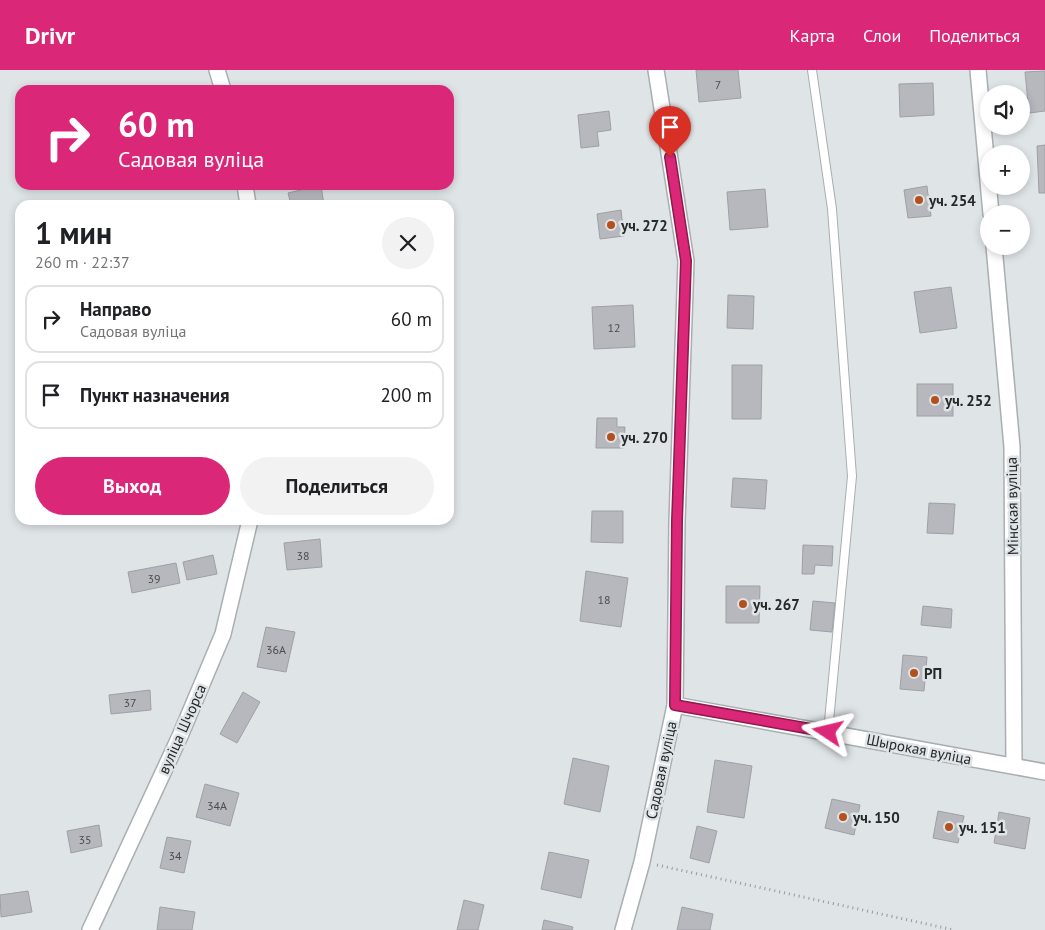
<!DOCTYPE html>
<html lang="ru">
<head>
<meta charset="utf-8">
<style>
	:root { --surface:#fff; --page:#f2f2f2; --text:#202124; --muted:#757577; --line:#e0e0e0; --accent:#db2777 }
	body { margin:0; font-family:"PT Sans",sans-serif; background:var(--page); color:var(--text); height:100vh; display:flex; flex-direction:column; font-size:19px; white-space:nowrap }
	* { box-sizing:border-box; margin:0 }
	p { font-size:16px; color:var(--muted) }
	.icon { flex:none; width:28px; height:28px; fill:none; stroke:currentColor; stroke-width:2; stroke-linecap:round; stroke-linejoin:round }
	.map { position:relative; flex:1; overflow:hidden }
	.drawer { position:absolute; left:15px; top:130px; width:439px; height:325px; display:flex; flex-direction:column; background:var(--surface); border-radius:15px; box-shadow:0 2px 8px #0003 }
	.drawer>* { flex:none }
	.banner { position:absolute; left:15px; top:15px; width:439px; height:105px; border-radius:15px; box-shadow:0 2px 8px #0003; background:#db2777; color:#fff; overflow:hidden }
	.tools { position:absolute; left:980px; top:15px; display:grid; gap:10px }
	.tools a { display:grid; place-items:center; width:50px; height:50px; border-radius:50%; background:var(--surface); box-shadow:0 2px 8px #0003; font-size:25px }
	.pin { position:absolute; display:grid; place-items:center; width:42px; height:42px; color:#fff; margin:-51px -21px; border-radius:50% 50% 50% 0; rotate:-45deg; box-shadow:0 0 5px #0007 }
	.pin .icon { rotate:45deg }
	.me { position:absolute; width:55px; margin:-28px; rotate:280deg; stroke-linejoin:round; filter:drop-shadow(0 0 4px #0008) }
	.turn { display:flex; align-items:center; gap:18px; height:105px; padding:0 20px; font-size:22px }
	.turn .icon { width:65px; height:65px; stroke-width:2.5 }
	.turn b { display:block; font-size:35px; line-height:42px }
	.round { display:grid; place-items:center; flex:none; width:52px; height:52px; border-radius:26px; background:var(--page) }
	.summary { display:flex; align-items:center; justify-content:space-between; height:85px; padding:0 20px }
	h1 { font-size:30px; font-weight:600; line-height:38px }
	.primary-button { display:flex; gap:10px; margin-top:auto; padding:10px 20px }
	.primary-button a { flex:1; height:58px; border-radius:30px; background:var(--accent); color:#fff; font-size:20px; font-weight:600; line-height:58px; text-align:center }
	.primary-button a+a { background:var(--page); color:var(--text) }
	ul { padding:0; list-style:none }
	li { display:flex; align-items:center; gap:15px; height:68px; margin:0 10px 8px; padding:0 10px; border:2px solid var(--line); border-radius:15px }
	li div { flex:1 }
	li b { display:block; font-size:19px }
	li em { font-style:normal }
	header { display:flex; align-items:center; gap:30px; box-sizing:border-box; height:70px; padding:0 25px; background:var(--accent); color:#fff }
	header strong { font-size:24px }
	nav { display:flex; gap:28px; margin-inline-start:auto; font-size:18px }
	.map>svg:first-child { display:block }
	.building { fill:#b6b8bd; stroke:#9ea0a4 }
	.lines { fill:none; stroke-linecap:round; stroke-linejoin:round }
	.lane-casing { stroke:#a9aeb0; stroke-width:10 }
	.street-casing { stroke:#a9aeb0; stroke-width:18 }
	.path { stroke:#969a9c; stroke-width:3; stroke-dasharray:1 4; stroke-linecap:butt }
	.lane { stroke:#fff; stroke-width:8 }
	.street { stroke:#fff; stroke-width:15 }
	.route-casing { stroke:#8e194d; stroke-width:12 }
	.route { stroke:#db2777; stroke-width:9 }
	.poi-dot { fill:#b4501d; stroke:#dfe4e7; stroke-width:2 }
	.labels { text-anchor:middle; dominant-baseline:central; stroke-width:5; stroke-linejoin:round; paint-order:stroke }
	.number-label { font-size:12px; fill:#4b4c4e }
	.poi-label { font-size:15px; font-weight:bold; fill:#272829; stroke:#dfe4e7; text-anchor:start }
	.street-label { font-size:15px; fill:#272829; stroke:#dfe4e7 }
</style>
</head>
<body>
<header>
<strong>Drivr</strong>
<nav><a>Карта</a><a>Слои</a><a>Поделиться</a></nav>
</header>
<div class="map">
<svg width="1045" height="860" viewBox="0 0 1045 860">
	<rect width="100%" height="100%" fill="#dfe4e7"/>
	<g class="building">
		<polygon points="696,0 738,0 741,28 699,32"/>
		<polygon points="1045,1 1045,41 1029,43 1025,2"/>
		<polygon points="933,13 934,45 900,47 899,14"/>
		<polygon points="609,41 611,60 597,62 599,76 581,78 578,45"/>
		<polygon points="1045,75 1045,123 1039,123 1037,76"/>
		<polygon points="321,115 324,135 291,135 288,123"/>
		<polygon points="927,116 928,125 933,128 934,133 930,137 931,146 908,148 904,120"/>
		<polygon points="765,119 768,157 730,160 727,122"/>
		<polygon points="621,140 624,166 600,169 597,144"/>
		<polygon points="951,217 957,258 920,263 914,222"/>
		<polygon points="728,225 754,226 753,259 727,258"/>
		<polygon points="633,235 635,277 594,279 592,237"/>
		<polygon points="732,295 762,295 761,349 732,349"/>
		<rect x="917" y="314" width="36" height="32"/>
		<polygon points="597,348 617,348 617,357 625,357 624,378 596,378"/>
		<polygon points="733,408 767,410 765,439 731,437"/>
		<polygon points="929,433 955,434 953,464 927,463"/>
		<polygon points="592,441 623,441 623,473 591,472"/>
		<polygon points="320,469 322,497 287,500 284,473"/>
		<polygon points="803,475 833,476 832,496 815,495 814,504 802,504"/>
		<polygon points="213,485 217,504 187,510 183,492"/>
		<polygon points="176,493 180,513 132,523 128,502"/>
		<polygon points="586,501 628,508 621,557 580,551"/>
		<polygon points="726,516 760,516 759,553 726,553"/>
		<polygon points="813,531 835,533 832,562 810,560"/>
		<polygon points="923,536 952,539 951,558 921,555"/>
		<polygon points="266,557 295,562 286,602 257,597"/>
		<polygon points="903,585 927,587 924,621 900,619"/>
		<polygon points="150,620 151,640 111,644 109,625"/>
		<polygon points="243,622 260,632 237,673 220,664"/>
		<polygon points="573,688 609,696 600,742 564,734"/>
		<polygon points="715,690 752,696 744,748 707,742"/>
		<polygon points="205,714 239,723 230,756 196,747"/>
		<polygon points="832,729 860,735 854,765 825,758"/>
		<polygon points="938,741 964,746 958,773 933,768"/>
		<polygon points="999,742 1030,748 1025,779 994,773"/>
		<polygon points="99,755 102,776 71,783 67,761"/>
		<polygon points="697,756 717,761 709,793 690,788"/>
		<polygon points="167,767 191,771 184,803 160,798"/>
		<polygon points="549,782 589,790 581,828 541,819"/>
		<polygon points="28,821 32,842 1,847 0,825"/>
		<polygon points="464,830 484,835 478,860 457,860"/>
		<polygon points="160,837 195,842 192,860 157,860"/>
		<polygon points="682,837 713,844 710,860 677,860"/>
		<polygon points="544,850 573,857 572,860 542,860"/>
	</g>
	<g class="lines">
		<defs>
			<polyline id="lane" points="812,0 832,139 852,406 828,662"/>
			<g id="street">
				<polyline points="217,0 223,20"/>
				<polyline points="978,0 991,144"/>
				<polyline points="245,115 248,135"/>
				<polyline points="994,176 1012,377 1014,696"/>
				<polyline points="675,635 1045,702"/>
				<polyline points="90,860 180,666 223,564 250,450"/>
				<polyline points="623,860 642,792 675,635 677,451 686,191 656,0"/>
			</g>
		</defs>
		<use href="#lane" class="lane-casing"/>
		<use href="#street" class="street-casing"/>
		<polyline class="path" points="657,795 954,860"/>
		<use href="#lane" class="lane"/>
		<use href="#street" class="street"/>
	</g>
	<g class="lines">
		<defs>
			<polyline id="route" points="670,87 686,191 677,451 675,635 828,662"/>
		</defs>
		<use href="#route" class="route-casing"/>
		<use href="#route" class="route"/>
	</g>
	<g class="poi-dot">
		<circle cx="919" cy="130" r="5"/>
		<circle cx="611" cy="155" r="5"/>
		<circle cx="935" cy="330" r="5"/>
		<circle cx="611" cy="367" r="5"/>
		<circle cx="743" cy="534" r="5"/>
		<circle cx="914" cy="603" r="5"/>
		<circle cx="843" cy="747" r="5"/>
		<circle cx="949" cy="757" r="5"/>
	</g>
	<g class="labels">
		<g class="number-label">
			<text x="718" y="14">7</text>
			<text x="614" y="257">12</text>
			<text x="303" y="485">38</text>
			<text x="154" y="508">39</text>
			<text x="604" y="529">18</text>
			<text x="276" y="579">36А</text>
			<text x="130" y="632">37</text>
			<text x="217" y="735">34А</text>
			<text x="85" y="769">35</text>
			<text x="175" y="785">34</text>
		</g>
		<g class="poi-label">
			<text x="929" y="130">уч. 254</text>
			<text x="621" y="155">уч. 272</text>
			<text x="945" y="330">уч. 252</text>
			<text x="621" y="367">уч. 270</text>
			<text x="753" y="534">уч. 267</text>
			<text x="924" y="603">РП</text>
			<text x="853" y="747">уч. 150</text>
			<text x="959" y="757">уч. 151</text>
		</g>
		<g class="street-label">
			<text transform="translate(1012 436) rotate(-91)">Мінская вуліца</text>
			<text transform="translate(182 659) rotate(-66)">вуліца Шчорса</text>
			<text transform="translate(919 679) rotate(11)">Шырокая вуліца</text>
			<text transform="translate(661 700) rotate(-78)">Садовая вуліца</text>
		</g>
	</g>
</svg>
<div class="tools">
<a><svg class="icon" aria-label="sound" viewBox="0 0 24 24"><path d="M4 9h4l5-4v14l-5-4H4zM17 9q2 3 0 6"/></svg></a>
<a>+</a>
<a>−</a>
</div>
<div class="pin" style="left:670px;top:87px;background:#d93025"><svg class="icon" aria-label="arrive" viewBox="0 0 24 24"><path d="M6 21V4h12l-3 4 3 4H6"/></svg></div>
<svg class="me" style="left:828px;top:662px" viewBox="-20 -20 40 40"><path d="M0-17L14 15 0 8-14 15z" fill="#db2777" stroke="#fff" stroke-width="4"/></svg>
<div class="banner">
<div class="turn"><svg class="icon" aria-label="right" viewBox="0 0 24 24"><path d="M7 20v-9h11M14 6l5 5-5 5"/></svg><div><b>60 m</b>Садовая вуліца</div></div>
</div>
<section class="drawer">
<div class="summary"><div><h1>1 мин</h1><p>260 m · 22:37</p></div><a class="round"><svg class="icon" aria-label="close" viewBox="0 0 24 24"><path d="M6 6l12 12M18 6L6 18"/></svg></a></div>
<ul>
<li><svg class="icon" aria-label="right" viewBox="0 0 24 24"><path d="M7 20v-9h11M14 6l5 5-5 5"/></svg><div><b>Направо</b><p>Садовая вуліца</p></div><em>60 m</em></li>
<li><svg class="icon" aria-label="arrive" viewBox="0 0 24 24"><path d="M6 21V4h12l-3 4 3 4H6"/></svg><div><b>Пункт назначения</b></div><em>200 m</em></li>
</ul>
<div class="primary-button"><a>Выход</a><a>Поделиться</a></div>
</section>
</div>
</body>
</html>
